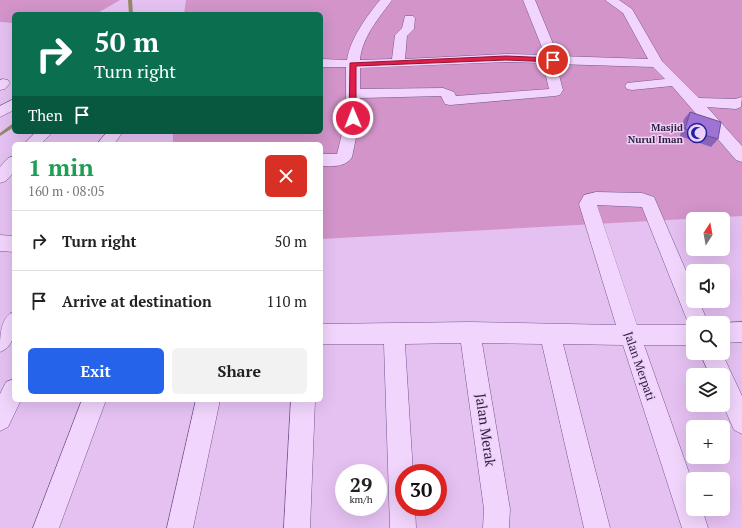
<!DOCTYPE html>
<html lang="en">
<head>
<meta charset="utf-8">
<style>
	:root { --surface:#fff; --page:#f2f2f2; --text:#222; --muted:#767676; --line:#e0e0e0; --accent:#2563eb }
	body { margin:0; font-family:"PT Serif",serif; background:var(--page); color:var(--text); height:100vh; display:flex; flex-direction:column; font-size:15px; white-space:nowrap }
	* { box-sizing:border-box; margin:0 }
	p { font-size:13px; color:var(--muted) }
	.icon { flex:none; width:22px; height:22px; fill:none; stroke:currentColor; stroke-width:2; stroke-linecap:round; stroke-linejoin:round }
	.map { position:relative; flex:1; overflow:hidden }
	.panel { position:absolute; left:12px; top:142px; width:311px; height:260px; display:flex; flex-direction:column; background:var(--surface); border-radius:6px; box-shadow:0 4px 16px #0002 }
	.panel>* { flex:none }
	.hud { position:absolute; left:12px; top:12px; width:311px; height:122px; border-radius:6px; box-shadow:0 4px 16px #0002; background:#0b6e4f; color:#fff; overflow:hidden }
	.needle { width:26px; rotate:11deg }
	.tools { position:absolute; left:686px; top:212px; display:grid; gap:8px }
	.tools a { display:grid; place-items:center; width:44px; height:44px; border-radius:6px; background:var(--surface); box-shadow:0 4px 16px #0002; font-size:20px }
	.speed { position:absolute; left:335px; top:464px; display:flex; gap:8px; font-size:20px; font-weight:700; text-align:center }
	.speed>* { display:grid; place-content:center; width:52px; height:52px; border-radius:50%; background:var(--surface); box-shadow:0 4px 16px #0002; line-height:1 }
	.speed small { font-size:10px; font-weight:400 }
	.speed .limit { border:6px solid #d22; background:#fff; color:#111 }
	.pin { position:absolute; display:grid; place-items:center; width:34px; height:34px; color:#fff; margin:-17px; border:2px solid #fff; border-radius:50%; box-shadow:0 1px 4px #0007 }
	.me { position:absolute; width:44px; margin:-22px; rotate:359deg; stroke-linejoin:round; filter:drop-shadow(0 0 3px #0008) }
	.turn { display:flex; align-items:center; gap:14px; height:84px; padding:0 16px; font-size:18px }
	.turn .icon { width:52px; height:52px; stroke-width:2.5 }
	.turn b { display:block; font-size:28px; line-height:34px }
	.then { display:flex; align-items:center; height:38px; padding:0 16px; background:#0003; gap:8px; font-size:15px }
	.round { display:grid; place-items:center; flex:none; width:42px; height:42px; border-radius:6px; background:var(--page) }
	.head { display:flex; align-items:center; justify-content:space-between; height:68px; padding:0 16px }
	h1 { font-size:24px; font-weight:600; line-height:30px; color:#1e9e55 }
	.action { display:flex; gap:8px; margin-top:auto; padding:8px 16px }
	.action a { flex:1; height:46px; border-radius:6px; background:var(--accent); color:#fff; font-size:16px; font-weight:600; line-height:46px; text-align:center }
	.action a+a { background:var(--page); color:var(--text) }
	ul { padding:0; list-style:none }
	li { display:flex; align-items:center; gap:12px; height:60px; padding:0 16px; border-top:1px solid var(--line) }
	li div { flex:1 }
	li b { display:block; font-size:15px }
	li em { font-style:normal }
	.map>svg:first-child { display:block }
	.green { fill:#d294c9 }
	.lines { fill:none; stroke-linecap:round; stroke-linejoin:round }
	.stream { fill:#948a6a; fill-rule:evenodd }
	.minor-casing { stroke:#75568e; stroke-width:1 }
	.minor { fill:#f1d5fc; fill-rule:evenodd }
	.wall { fill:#8863b6 }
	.building { fill:#9e73d4; stroke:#6f5094 }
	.route { fill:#e11d48; stroke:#92132f }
	.labels { text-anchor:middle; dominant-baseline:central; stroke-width:3; stroke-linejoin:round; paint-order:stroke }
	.far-poi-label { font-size:10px; font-weight:bold; fill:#2c1c3c; stroke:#eed1f9; text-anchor:end }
	.street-label { font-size:12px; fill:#2c1c3c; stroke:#eed1f9 }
	.near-street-label { font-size:14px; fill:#2c1c3c; stroke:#eed1f9 }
</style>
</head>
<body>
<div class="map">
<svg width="742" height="528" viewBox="0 0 742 528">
	<rect width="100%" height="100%" fill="#e5c1f2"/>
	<g class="green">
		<polygon points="0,0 120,0 96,14 14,14 14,23 0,22"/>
		<polygon points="186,0 742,0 742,216 321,239 321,144 173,144 173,132 321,132 321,14 184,14"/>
	</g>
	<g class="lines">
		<g class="stream">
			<polygon points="128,0 132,0 133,14 129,14"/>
			<polygon points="12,124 14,124 14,127 0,136 0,133"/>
		</g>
		<defs>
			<g id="minor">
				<path d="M380,0H392C379,18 362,37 360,60L392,59L395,35L402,28L405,16H413L415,18L414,29L407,36L405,59L506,54L545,55L523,0H535L558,56L648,59L623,13L605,0H619L632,9L662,61L699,98L735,99L742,97L741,107L736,109L707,107L742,146V162L736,160L672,86L632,90L627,89L625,86L627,83L665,79L653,67L556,64L563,90L560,95L555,96L450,105L445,104L441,96L360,98V118L352,157C345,168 332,166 321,166V154H337L346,118V67H321V59L347,60C350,39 367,16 380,0ZM506,62L543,63L549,89L456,96L454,92L443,88L360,89V68Z"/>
				<polygon points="3,79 8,80 10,83 5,89 0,90 0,80"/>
				<polygon points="14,99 14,110 0,117 0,106"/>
				<polygon points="36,132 53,132 41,144 24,144"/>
				<polygon points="107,132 123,132 114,144 97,144"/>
				<polygon points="14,156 14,172 6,181 0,183 0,167 8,158"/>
				<path d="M596,192L642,193L654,197L693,287V301H699L708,323H693V345H644L693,484V509H702L708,528H682L623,345L563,344L610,528H584L542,344L482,343L510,509L509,528H483L484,509L461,343L405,344L413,473H404V507H415L416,528H390L384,344H321V324L470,322L616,325L579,204L584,195ZM597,205L642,207L689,325H637Z"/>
				<polygon points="0,235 14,236 14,252 0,251"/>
				<path d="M11,313L14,315C14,330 16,346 0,352C0,337 0,320 11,313Z"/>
				<polygon points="742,322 742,342 723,343 723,323"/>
				<polygon points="700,353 722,353 742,396 742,434 734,430 723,405 723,375 710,375"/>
				<polygon points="14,379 14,400 21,400 8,427 0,431 0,394 6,382"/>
				<polygon points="82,400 106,400 59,528 33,528"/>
				<polygon points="196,400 220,400 193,528 167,528"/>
				<polygon points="291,400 315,400 310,528 284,528"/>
			</g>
		</defs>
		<use href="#minor" class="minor-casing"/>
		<use href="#minor" class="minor"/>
	</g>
	<polygon class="wall" points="690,112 718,139 711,147 680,136 684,119"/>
	<polygon class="building" points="690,112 721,122 718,139 685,129"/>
	<polygon class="route" points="506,56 553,58 556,60 553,62 506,60 356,66 356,118 353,121 349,118 350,63"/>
	<defs>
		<symbol id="mosque-ring" viewBox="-11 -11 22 22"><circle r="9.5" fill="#eed1f9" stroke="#2220a3" stroke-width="1.5"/><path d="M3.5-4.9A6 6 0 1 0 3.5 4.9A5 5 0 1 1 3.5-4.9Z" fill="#2220a3"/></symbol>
	</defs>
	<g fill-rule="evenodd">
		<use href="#mosque-ring" x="686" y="122" width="22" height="22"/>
	</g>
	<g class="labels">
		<g class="far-poi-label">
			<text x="683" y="127">Masjid<tspan x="683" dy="12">Nurul Iman</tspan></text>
		</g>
		<g class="street-label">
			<text transform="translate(640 366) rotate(71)">Jalan Merpati</text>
		</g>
		<g class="near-street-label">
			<text transform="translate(486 430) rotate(82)">Jalan Merak</text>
		</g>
	</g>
</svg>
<div class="tools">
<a><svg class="needle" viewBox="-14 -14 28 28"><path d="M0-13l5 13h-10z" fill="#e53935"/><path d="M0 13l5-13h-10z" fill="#767676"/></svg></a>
<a><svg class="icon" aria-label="sound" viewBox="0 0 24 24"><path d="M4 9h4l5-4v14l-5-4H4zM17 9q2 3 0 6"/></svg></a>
<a><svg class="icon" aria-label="search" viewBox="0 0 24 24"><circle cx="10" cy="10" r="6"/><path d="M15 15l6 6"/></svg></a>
<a><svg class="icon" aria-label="layers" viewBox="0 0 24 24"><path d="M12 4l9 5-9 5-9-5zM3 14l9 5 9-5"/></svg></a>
<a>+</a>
<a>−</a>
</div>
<div class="speed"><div>29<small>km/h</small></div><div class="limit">30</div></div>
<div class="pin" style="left:553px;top:60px;background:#d93025"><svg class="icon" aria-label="arrive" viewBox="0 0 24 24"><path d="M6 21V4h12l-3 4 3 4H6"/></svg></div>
<svg class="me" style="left:353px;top:118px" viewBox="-20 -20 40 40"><circle r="17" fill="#e11d48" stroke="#fff" stroke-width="3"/><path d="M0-11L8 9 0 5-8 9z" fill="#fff"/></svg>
<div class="hud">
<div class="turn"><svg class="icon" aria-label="right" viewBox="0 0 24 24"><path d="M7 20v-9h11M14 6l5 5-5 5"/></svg><div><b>50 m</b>Turn right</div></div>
<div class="then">Then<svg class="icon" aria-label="arrive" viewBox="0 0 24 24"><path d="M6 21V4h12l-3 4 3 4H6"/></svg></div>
</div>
<section class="panel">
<div class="head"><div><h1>1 min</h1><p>160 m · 08:05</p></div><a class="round" style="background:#d93025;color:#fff"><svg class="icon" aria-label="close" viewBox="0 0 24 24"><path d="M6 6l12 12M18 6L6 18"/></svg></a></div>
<ul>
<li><svg class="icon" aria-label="right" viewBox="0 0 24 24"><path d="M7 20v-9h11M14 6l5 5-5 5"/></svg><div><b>Turn right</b></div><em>50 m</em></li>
<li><svg class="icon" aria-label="arrive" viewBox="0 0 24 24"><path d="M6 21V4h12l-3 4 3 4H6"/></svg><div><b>Arrive at destination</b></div><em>110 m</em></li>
</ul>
<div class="action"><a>Exit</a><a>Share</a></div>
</section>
</div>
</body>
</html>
